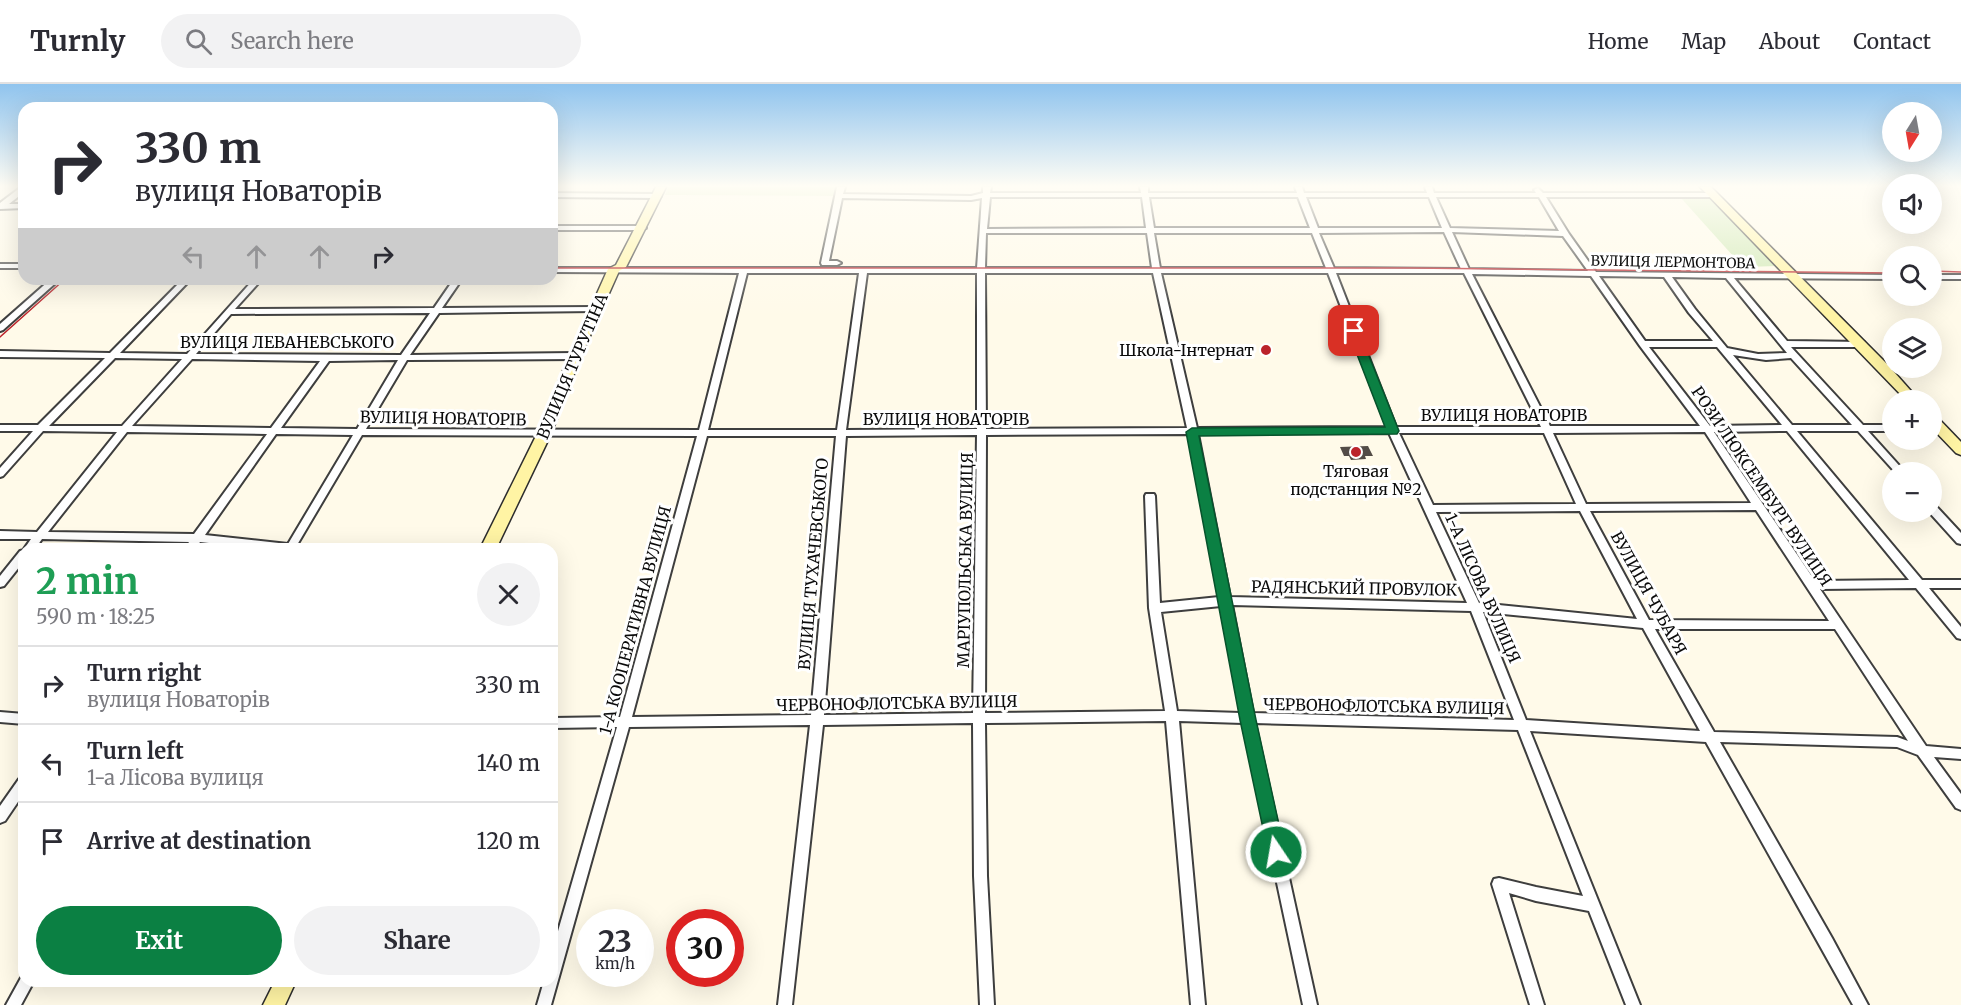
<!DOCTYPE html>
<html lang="en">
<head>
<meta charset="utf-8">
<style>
	:root { --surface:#fff; --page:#f2f2f3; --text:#2b2b33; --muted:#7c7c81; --line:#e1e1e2; --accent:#0b8043 }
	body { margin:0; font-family:Merriweather,serif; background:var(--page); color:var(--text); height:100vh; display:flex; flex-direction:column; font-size:22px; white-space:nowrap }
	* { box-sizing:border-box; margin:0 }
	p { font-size:20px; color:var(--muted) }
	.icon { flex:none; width:33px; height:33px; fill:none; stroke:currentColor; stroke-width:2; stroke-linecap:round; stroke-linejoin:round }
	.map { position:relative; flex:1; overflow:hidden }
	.panel { position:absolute; left:18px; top:459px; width:540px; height:444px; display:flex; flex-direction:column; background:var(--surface); border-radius:18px; box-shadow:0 6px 24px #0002 }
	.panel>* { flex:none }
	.banner { position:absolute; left:18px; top:18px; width:540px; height:183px; border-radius:18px; box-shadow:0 6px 24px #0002; background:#fff; color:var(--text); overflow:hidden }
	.needle { width:39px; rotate:191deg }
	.buttons { position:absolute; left:1882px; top:18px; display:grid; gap:12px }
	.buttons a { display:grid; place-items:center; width:60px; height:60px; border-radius:50%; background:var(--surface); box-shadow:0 6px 24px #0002; font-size:30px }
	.speed { position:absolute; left:576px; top:825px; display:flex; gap:12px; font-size:30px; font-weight:700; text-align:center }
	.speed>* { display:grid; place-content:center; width:78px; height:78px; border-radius:50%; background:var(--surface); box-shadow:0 6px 24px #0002; line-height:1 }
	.speed small { font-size:15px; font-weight:400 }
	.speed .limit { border:9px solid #d22; background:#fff; color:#111 }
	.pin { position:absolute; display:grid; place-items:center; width:51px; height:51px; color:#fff; margin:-26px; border-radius:12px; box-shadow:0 3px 9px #0006 }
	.me { position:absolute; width:66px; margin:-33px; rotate:348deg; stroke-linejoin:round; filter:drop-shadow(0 0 4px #0008) }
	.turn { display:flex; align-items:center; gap:21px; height:126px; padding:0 18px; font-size:27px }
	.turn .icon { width:78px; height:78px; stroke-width:2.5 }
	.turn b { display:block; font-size:42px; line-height:51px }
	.lanes { display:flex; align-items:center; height:57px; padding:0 18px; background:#0003; justify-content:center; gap:30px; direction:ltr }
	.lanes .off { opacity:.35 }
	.round { display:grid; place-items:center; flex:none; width:63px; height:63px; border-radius:32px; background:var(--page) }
	.overview { display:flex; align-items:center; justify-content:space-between; height:102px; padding:0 18px }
	h1 { font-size:36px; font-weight:700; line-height:45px; color:#1e9e55 }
	.primary-button { display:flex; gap:12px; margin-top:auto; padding:12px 18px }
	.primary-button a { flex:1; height:69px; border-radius:36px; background:var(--accent); color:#fff; font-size:24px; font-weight:700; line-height:69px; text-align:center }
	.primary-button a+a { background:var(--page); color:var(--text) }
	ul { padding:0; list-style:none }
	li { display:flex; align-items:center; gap:18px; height:78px; padding:0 18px; border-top:2px solid var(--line) }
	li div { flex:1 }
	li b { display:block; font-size:22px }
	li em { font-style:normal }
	header { display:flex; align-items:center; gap:36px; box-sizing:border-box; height:84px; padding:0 30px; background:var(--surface); border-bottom:2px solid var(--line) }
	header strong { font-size:28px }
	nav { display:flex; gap:33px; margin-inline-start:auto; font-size:21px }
	.search { width:420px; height:54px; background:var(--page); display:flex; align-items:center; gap:15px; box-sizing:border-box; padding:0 21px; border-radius:33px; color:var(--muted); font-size:22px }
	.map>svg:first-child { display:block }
	.green { fill:#cfe8b3 }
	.building { fill:#534c47 }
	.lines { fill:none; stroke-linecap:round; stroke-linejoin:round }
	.street-casing { stroke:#3e3e3e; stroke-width:4 }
	.secondary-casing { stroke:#2d2d2d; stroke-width:3 }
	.street { fill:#fff; fill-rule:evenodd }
	.secondary { fill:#fff4a4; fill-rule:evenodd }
	.tram { stroke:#bb232b; stroke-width:1.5 }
	.route { fill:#0b8043; stroke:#07532c; stroke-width:1.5 }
	.poi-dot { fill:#bb232b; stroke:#fff; stroke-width:2 }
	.labels { text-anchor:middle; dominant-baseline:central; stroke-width:6; stroke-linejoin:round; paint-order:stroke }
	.far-street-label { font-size:14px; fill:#0b0b0b; stroke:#fff }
	.street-label { font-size:16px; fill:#0b0b0b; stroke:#fff }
	.poi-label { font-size:16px; fill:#0b0b0b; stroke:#fff; text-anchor:end }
</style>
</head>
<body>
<header>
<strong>Turnly</strong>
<div class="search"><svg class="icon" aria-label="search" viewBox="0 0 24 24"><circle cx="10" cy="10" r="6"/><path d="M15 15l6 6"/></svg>Search here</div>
<nav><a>Home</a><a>Map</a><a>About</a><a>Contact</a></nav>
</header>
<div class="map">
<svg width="1961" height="921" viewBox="0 0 1961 921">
	<rect width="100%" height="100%" fill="#fffae9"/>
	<g class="green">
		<polygon points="668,103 835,103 833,112 665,111"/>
		<polygon points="1681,114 1712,115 1777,182 1743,183"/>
	</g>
	<polygon class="building" points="1368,362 1373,372 1365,372 1366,375 1351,376 1349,372 1344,372 1340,363"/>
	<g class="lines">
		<defs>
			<g id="street">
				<polygon points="21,103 24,103 24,108 9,120 24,120 24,124 0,125 0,119"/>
				<path d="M837,103H845L843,110L971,112L983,109V103H991L990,109H1141L1140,103H1148V109H1297L1295,103H1302L1304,109H1427L1425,103H1432L1434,109H1536L1534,106L1538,104L1543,109H1715V113H1546L1569,150L1596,188L1893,191V195L1734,194L1787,257L1864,258L1865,260L1861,263H1791L1863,341H1893V347H1868L1905,388H1895L1858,347H1797L1922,496H1961V504H1929L1961,543V555L1957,554L1916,504L1820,505L1926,662L1961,665V675L1934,673L1961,710V726L1956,724L1918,671L1897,663L1720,658L1832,854L1868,921H1853L1706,658L1530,647L1640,921H1626L1589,827L1536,817L1509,809L1544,921H1530L1492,800L1494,795L1499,794L1536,803L1583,812L1518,646L1255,639L1317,921H1303L1243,639L1179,637L1205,921H1191L1166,637L985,639L987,792L994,921H980L974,792L973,639L823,641L792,921H778L810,641L629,643L551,921H537L544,897H552V868L617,643L552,644V634L620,633L697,352L362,351L297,461L302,465H263L200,458L195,465H184L189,458L42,455L35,465H24L31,455H0V447L37,448L117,348L43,347L3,392L0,393V384L33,347H0V341H38L105,274L0,273V267L110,269L183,195H191L120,269L187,270L254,195H262L235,225L434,224L454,195H462L442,224L596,223L600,225L596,227L439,229L410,271L575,269L579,272L575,275L407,276L366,345L699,346L739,189L552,188V184H977L982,114L971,116L842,114L829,177H837L841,179L837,181H822L821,179ZM990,113H1142L1146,144L987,145ZM1149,113H1298L1310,144H1154ZM1306,113H1429L1442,144H1318ZM1436,113H1539L1559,147L1450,144ZM1444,148L1461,185L1334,184L1319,149ZM1452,148L1563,152L1588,187L1469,185ZM986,149H1147L1152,184H985ZM1154,149H1312L1326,184H1160ZM747,189H859L837,346H708ZM867,189H977V345L846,346ZM985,189H1153L1187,344L986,345ZM1161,189H1328L1387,343L1197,344ZM1336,189H1464L1541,343H1396ZM1472,190L1591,192L1640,262L1700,342H1550ZM1599,192L1664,193L1689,229L1713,257H1645ZM1672,193L1726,194L1787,269L1758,270L1727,264L1695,225ZM430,229L401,271L196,270L231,230ZM1649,263H1717L1782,341L1710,342ZM1733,271L1766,276L1791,274L1852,341H1792ZM115,274L182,275L122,342H49ZM192,275L320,277L271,344L132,342ZM398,276L357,345L281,344L329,277ZM1787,347L1909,496L1815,497L1714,348ZM127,348L267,350L194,450L48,448ZM1705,348L1751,419L1586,420L1553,349ZM1389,349L1467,519L1230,513L1198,350ZM1399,349H1544L1576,420L1433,421ZM276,350L353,351L288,460L205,451ZM1189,350L1219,513L1160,519L1155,412L1154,410H1146L1145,412L1149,524L1165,627L985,629L986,351ZM977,351L973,629L824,631L846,352ZM707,352H836L811,631L632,633ZM1756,426L1829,537L1649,536L1590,427ZM1580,427L1637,535L1479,519L1436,428ZM1232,521L1471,527L1514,636L1253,629ZM1221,522L1241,629L1177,627L1161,528ZM1483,528L1643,544L1700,647L1526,636ZM1655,545H1835L1908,657L1897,653L1714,648Z"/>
				<polygon points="552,109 657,110 661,112 657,114 552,113"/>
				<polygon points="552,142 642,142 646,144 642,146 552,146"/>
				<rect x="0" y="180" width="24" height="4"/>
				<rect x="1932" y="191" width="29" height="4"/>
				<polygon points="51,195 60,195 3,246 0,247 0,240"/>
				<polygon points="1932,420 1936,422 1961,449 1961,460 1957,459 1929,428 1932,428"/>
				<polygon points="24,466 24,477 4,502 0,503 0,492 20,467"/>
				<polygon points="0,628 24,630 24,640 0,638"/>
				<polygon points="24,693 24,709 5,737 0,739 0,722 19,695"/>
				<polygon points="24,891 24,897 34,897 21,921 6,921 22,892"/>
			</g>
			<g id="secondary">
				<polygon points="656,103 666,103 626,183 619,187 581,272 551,350 496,465 480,465 537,350 569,272 608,185 616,181"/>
				<polygon points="1700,103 1711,103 1887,280 1919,316 1906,316"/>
				<polygon points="1932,332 1937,333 1961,358 1961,371 1956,369 1932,344"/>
				<polygon points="275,897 296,897 285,921 263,921"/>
			</g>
		</defs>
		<use href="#street" class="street-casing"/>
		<use href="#secondary" class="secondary-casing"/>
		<use href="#street" class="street"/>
		<use href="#secondary" class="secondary"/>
		<g class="tram">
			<polyline points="552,184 1410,184 1893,189"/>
			<polyline points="1932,187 1961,188"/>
			<polyline points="0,253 65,195"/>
		</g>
	</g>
	<linearGradient id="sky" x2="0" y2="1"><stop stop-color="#90c4ee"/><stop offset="0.44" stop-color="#fffdf5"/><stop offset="1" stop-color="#fffdf5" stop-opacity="0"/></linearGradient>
	<rect width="1961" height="232" fill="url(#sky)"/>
	<polygon class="route" points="1354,244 1359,247 1399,347 1397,350 1199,352 1256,636 1285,768 1283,773 1276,776 1270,773 1268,768 1240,636 1186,348 1192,344 1385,343 1348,247"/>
	<g class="poi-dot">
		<circle cx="1266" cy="266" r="6"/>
		<circle cx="1356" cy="368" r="6"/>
	</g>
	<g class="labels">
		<g class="far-street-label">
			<text transform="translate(1673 178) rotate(1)">ВУЛИЦЯ ЛЕРМОНТОВА</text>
		</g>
		<g class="street-label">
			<text x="287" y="258">ВУЛИЦЯ ЛЕВАНЕВСЬКОГО</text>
			<text transform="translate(572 282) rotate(-67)">ВУЛИЦЯ ТУРУТІНА</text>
			<text x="1504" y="331">ВУЛИЦЯ НОВАТОРІВ</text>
			<text transform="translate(443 334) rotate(1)">ВУЛИЦЯ НОВАТОРІВ</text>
			<text x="946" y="335">ВУЛИЦЯ НОВАТОРІВ</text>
			<text transform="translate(1762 402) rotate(56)">РОЗИ ЛЮКСЕМБУРГ ВУЛИЦЯ</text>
			<text transform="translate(965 476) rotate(-89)">МАРІУПОЛЬСЬКА ВУЛИЦЯ</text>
			<text transform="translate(813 480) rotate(-85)">ВУЛИЦЯ ТУХАЧЕВСЬКОГО</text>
			<text transform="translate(1354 504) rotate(1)">РАДЯНСЬКИЙ ПРОВУЛОК</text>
			<text transform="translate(1483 504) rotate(66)">1-А ЛІСОВА ВУЛИЦЯ</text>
			<text transform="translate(1649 509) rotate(61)">ВУЛИЦЯ ЧУБАРЯ</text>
			<text transform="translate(635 536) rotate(-75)">1-А КООПЕРАТИВНА ВУЛИЦЯ</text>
			<text transform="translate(897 619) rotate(-1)">ЧЕРВОНОФЛОТСЬКА ВУЛИЦЯ</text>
			<text transform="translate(1384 622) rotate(1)">ЧЕРВОНОФЛОТСЬКА ВУЛИЦЯ</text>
		</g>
		<g class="poi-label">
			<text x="1254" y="266">Школа-Інтернат</text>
			<text x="1356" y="387" text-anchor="middle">Тяговая<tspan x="1356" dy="18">подстанция №2</tspan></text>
		</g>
	</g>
</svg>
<div class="buttons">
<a><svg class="needle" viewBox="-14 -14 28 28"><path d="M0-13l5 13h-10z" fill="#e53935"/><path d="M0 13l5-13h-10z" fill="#7c7c81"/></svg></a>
<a><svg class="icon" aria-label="sound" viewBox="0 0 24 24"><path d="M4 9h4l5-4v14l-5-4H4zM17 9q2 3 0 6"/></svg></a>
<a><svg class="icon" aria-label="search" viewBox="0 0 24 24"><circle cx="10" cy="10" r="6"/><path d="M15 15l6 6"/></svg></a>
<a><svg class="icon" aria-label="layers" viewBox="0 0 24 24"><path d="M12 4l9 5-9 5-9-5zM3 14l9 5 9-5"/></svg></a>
<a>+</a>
<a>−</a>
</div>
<div class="speed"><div>23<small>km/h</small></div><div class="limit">30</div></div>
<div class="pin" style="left:1354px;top:247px;background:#d93025"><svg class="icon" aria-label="arrive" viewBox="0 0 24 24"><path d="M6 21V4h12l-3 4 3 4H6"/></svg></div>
<svg class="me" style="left:1276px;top:768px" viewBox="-20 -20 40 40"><circle r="17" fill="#0b8043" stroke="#fff" stroke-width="3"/><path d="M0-11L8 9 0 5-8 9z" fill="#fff"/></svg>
<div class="banner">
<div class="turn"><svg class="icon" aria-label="right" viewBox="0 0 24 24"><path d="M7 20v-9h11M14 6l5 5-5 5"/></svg><div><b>330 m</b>вулиця Новаторів</div></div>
<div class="lanes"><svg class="icon off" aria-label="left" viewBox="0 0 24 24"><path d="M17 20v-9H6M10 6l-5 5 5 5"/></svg><svg class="icon off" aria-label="ahead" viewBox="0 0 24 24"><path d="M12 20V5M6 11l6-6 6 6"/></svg><svg class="icon off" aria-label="ahead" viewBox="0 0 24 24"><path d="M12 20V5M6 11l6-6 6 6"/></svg><svg class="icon" aria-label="right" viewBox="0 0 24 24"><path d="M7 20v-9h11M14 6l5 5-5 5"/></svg></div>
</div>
<section class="panel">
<div class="overview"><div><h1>2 min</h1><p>590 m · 18:25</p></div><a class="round"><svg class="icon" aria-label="close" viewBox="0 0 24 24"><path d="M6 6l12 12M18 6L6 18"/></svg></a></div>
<ul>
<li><svg class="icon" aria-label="right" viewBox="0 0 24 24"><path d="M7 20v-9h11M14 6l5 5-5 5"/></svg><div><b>Turn right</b><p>вулиця Новаторів</p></div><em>330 m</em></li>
<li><svg class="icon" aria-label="left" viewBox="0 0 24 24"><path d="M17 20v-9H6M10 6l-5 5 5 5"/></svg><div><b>Turn left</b><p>1-а Лісова вулиця</p></div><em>140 m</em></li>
<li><svg class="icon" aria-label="arrive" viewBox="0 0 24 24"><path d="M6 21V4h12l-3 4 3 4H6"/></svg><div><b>Arrive at destination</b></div><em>120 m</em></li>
</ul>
<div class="primary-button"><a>Exit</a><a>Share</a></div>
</section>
</div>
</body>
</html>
